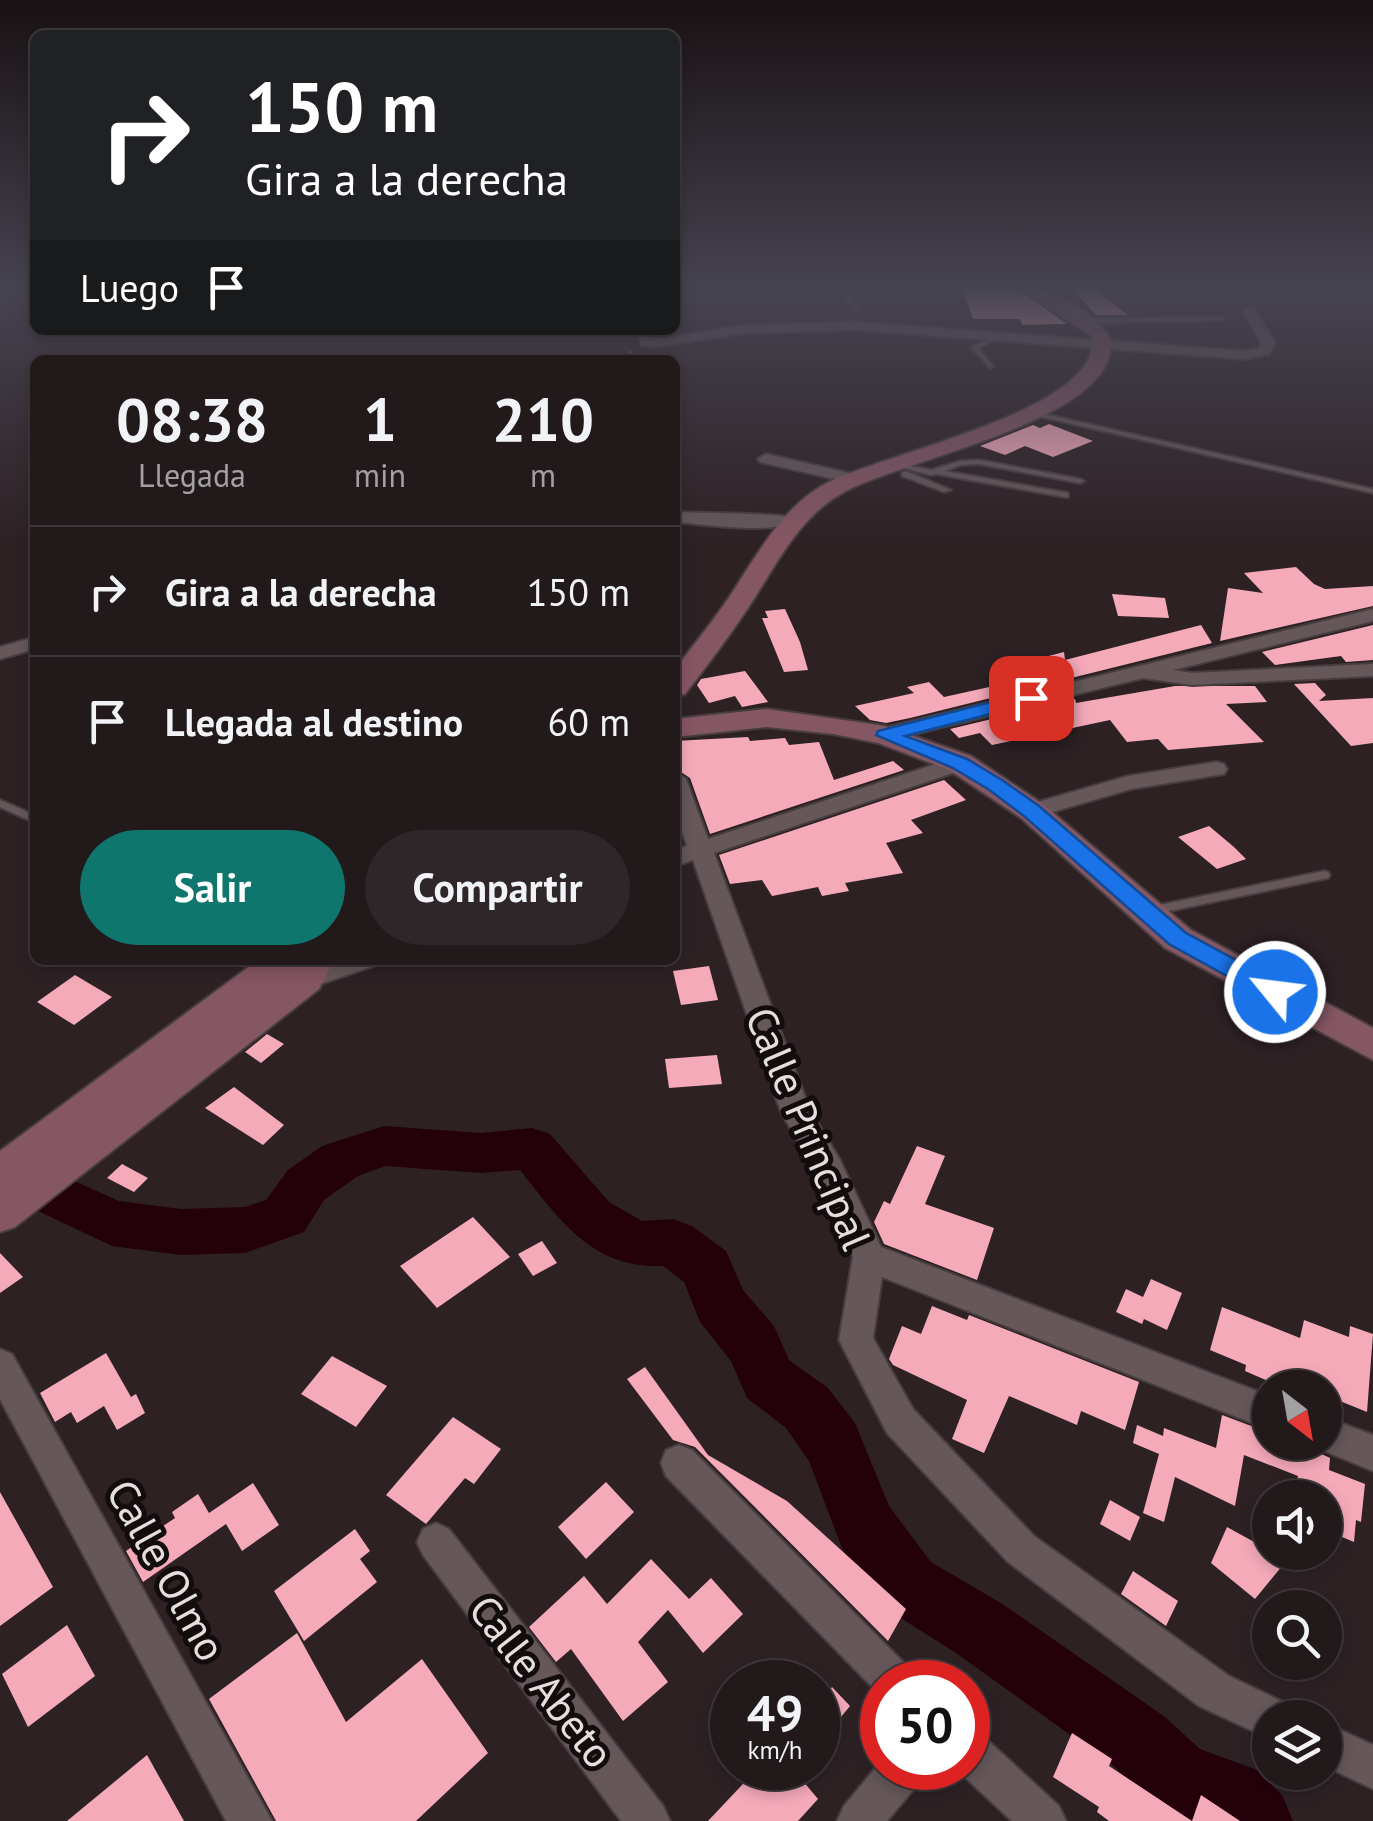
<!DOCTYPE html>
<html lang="es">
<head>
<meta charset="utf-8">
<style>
	:root { --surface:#22191b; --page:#2e2628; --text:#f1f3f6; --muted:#a2a0a3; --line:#3f383a; --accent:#0f766e }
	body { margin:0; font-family:"PT Sans",sans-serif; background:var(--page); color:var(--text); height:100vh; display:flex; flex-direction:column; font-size:38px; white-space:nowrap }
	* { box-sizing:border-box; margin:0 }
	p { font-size:32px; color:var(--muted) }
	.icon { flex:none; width:55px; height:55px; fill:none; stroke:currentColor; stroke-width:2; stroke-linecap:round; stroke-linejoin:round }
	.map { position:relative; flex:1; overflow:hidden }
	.panel { position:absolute; left:30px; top:355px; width:650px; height:610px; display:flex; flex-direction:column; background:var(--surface); border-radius:15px; box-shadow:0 5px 15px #0003,0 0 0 2px var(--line) }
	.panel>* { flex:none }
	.top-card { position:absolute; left:30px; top:30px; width:650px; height:305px; border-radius:15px; box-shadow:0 5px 15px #0003,0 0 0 2px var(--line); background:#202124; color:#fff; overflow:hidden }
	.needle { width:65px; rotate:149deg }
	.controls { position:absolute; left:1252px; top:1370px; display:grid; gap:20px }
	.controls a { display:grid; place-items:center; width:90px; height:90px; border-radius:50%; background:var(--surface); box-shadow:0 5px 15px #0003,0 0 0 2px var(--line); font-size:50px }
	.speed { position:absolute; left:710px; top:1660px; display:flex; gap:20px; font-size:50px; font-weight:700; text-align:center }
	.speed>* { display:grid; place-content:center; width:130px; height:130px; border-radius:50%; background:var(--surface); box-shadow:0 5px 15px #0003,0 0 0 2px var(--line); line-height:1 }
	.speed small { font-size:25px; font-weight:400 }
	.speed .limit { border:15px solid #d22; background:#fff; color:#111 }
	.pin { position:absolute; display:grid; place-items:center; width:85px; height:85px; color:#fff; margin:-42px; border-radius:20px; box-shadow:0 5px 15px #0006 }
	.me { position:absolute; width:110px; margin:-55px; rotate:299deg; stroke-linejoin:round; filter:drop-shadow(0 0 8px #0008) }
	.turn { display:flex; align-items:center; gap:35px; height:210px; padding:0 50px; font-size:45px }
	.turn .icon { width:130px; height:130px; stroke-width:2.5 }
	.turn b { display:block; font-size:70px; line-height:85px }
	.then { display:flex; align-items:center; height:95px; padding:0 50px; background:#0003; gap:20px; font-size:38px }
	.eta { display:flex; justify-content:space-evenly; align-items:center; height:170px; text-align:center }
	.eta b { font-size:60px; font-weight:700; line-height:70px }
	.cta { display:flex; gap:20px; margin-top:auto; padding:20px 50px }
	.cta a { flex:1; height:115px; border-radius:60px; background:var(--accent); color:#fff; font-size:40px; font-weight:700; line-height:115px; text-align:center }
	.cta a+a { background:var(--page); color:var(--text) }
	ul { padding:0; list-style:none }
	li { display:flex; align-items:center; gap:30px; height:130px; padding:0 50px; border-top:2px solid var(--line) }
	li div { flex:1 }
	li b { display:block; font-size:38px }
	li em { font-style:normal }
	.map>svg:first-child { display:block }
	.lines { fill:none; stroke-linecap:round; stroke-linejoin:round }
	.river { fill:#24000b; fill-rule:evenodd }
	.building { fill:#f5aaba }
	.service-casing { stroke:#473d3f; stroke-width:4 }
	.minor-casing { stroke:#473d3f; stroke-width:4 }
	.secondary-casing { stroke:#473d3f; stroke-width:4 }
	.path { stroke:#645a5c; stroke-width:2.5; stroke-dasharray:4 4; stroke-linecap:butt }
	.service { fill:#65575a; fill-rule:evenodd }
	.minor { fill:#65575a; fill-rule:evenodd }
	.secondary { fill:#855663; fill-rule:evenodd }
	.route { fill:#1a73e8; stroke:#114b97; stroke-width:2.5 }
	.labels { text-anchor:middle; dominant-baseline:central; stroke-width:10; stroke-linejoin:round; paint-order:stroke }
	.near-street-label { font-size:42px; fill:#e5ddde; stroke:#120c0d }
</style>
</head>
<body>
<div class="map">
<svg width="1373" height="1821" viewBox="0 0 1373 1821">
	<rect width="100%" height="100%" fill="#2d2124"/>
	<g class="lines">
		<path class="river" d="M384,1126L481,1133L532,1128L550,1134L609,1202L642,1221L673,1219L692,1226L726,1251L743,1290L774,1326L789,1360L828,1388L855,1423L889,1506L931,1562L1004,1605L1165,1717L1200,1749L1257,1770L1282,1795L1293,1821H1195L1152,1805L1115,1767L956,1653L885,1608L843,1551L809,1461L786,1428L747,1398L731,1361L700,1322L684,1282L663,1266C592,1269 560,1220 520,1170L481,1173L385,1166L358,1176L324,1200L304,1232L245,1253L181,1255L112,1246L0,1193V1148L119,1201L181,1209L245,1207L266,1200L288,1170L322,1146Z"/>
	</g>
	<g class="building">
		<polygon points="962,288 1016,288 1067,324 1022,325 1020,319 973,319"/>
		<polygon points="1071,288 1093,288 1128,315 1096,315"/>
		<polygon points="1049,424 1093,441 1053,457 1025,446 1005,455 980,446 1033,425 1040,428"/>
		<polygon points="1296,567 1314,584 1325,589 1373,586 1373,606 1220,641 1228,588 1263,593 1244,573"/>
		<polygon points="1112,594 1165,598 1169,618 1118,616"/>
		<polygon points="785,609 800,642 808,670 784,672 762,618 768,618 765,611"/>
		<polygon points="1201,625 1212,643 910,718 886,723 870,720 855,706 914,693 907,687 929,682 944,697 1012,682 1003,671 1015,669 1010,666 1064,652 1065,660"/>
		<polygon points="1373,625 1373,660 1346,662 1341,656 1275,665 1262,652"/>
		<polygon points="745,671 768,702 742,707 735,696 709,703 697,685 701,679"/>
		<polygon points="1315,683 1326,695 1319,701 1373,698 1373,743 1351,746 1294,684"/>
		<polygon points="1175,686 1255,686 1267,702 1226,704 1264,742 1168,750 1158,739 1127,742 1110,720 992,745 980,733 959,738 950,729 1075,699 1076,703"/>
		<polygon points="748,737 750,741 785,738 789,745 819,742 834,780 893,761 904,770 710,834 690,778 681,772 675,741"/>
		<polygon points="944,780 966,800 911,820 923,833 886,843 903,873 845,883 849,891 822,896 818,887 772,896 762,880 730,884 719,855"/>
		<polygon points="1209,826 1234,847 1246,859 1217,869 1178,837"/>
		<polygon points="709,966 718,1000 681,1005 673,971"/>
		<polygon points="75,975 112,997 74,1025 37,1002"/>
		<polygon points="267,1034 284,1044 261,1063 245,1052"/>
		<polygon points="717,1055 722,1084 669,1088 665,1059"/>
		<polygon points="234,1087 284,1125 263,1145 205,1108"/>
		<polygon points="917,1146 945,1156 925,1204 994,1228 977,1280 884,1244 874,1222 884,1201 890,1204"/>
		<polygon points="122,1164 148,1178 134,1192 107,1178"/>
		<polygon points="473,1217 510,1257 437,1308 400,1266"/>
		<polygon points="542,1241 557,1263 533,1276 518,1254"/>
		<polygon points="0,1253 23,1277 0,1293"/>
		<polygon points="1151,1279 1182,1293 1167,1330 1144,1319 1142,1324 1116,1312 1126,1289 1143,1297"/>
		<polygon points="932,1306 967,1320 969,1315 1139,1382 1125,1430 1081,1411 1077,1425 1009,1396 984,1453 952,1439 967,1400 893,1365 889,1359 902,1326 921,1334"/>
		<polygon points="1222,1307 1300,1338 1304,1320 1349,1337 1350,1326 1373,1334 1367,1412 1325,1395 1325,1388 1284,1388 1245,1371 1246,1365 1210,1350"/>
		<polygon points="106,1353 131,1397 136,1394 145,1413 117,1430 104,1406 77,1423 71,1412 55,1422 40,1393"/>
		<polygon points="332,1356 387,1386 356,1427 301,1394"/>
		<polygon points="645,1367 708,1455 787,1501 906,1609 888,1641 695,1447 673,1440 627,1379"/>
		<polygon points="1222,1415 1270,1433 1270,1442 1307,1442 1311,1449 1330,1458 1329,1470 1365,1484 1361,1522 1356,1520 1354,1542 1325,1530 1325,1498 1294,1498 1298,1476 1244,1455 1235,1506 1175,1477 1164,1522 1143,1513 1159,1454 1133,1443 1137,1425 1163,1436 1164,1428 1216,1448"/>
		<polygon points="453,1417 501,1449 474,1484 465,1478 426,1524 386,1495"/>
		<polygon points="606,1482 634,1512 586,1559 558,1527"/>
		<polygon points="253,1483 279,1525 242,1551 226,1524 143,1582 126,1551 175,1518 172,1512 198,1494 209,1513"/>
		<polygon points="0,1492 53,1587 0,1626"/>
		<polygon points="1110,1500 1140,1517 1130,1541 1100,1524"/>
		<polygon points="1227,1527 1287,1560 1255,1599 1211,1563"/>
		<polygon points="355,1529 370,1551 360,1559 377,1582 304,1641 274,1591"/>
		<polygon points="651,1559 689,1599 711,1578 743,1614 703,1653 668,1610 638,1642 668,1682 623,1721 571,1649 556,1662 529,1627 584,1576 607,1604"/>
		<polygon points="1133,1571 1178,1601 1166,1626 1121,1594"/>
		<polygon points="67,1625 95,1676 28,1727 2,1674"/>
		<polygon points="297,1633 346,1722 422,1659 488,1753 416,1821 276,1821 209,1699"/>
		<polygon points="832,1687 850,1706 818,1745 818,1704"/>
		<polygon points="1072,1733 1112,1759 1109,1766 1192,1821 1201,1795 1240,1821 1109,1821 1097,1812 1099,1807 1053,1777"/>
		<polygon points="147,1755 184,1821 67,1821"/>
		<polygon points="758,1768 792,1768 818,1799 798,1821 708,1821"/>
	</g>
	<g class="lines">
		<defs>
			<g id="service">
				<polygon points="840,288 846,288 858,311 854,311"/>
				<polygon points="1222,317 1224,320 1084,323 1081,321 1084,319"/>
				<polygon points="993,337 998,338 978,348 993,366 990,368 971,347"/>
				<polygon points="1031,411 1373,489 1373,493 1034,415 1031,415"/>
				<polygon points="979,460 1080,479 1084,481 1080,483 979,464 961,465 945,471 1068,493 1068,497 1065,497 936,474 931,475 892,465 896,463 931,470 960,461"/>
				<polygon points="902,472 908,472 951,490 944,492 902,476"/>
				<polygon points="0,800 35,815 35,823 0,807"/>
				<polygon points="1324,871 1328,872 1330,875 1328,878 1150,915 1144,911 1150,907"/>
			</g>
			<g id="minor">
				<polygon points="1250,308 1254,309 1275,343 1269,354 1245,359 856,330 744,333 654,347 641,345 638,330 652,330 652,339 661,339 744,325 856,322 1245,351 1259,348 1261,343 1244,312"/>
				<polygon points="766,454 862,476 864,479 856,484 760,462 758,459"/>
				<path d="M675,512C695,513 793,513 800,519C778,536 704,524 675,522Z"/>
				<polygon points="1373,609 1373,621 1173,670 1192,673 1373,664 1373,676 1192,685 1143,678 885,741 874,735 877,730"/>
				<polygon points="35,637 35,649 0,659 0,647"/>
				<polygon points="960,756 968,758 971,763 968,768 714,853 810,1110 840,1160 881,1247 1270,1396 1270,1430 882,1277 873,1338 913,1409 1034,1536 1229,1676 1285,1703 1291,1718 1270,1718 1270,1739 1199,1706 1008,1562 887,1433 839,1340 853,1257 816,1173 781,1112 693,860 675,866 675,850 687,846 675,811 675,772 686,779 708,839"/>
				<polygon points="1216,762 1224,764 1227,769 1224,774 1131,789 1032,818 1021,811 1024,806 1128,776"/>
				<polygon points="336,960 377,960 373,966 306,989 288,984 284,977 288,970 306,970"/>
				<polygon points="0,1349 12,1354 272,1821 226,1821 0,1399"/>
				<polygon points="1325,1417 1373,1435 1373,1471 1312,1446 1311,1442 1325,1442"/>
				<polygon points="679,1445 692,1450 909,1668 915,1682 882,1682 881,1696 666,1476 661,1463 666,1450"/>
				<polygon points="436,1523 449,1529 663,1806 670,1821 621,1821 423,1555 417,1542 423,1529"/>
				<polygon points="1325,1723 1373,1745 1373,1789 1325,1766"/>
				<polygon points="968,1730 983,1736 1059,1806 1066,1821 1012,1821 955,1768 968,1768"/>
				<polygon points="882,1760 882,1768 925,1768 919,1783 887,1821 837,1821 844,1806"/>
			</g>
			<g id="secondary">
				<path d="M1019,288C1052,288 1094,310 1111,340C1110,347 1110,356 1107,362C1081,426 901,461 844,492C798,517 776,566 748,608C728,638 707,666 685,694L675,697V669C692,647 710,625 726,602C755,559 782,504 831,481C890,453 1053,419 1087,362C1091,357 1091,347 1093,340L1090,335Z"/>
				<polygon points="767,709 885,726 971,756 1043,804 1191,930 1373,1028 1373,1060 1165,948 1021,818 949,770 878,743 833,734 767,727 675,737 675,719"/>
				<polygon points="258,960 334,960 319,989 15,1227 0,1232 0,1151"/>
			</g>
		</defs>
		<use href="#service" class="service-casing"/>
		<use href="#minor" class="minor-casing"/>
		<use href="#secondary" class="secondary-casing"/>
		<polyline class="path" points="605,360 632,352"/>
		<use href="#service" class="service"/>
		<use href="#minor" class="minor"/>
		<use href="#secondary" class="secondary"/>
	</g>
	<linearGradient id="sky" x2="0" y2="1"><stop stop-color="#191214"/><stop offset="0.53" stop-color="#464350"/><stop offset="1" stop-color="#464350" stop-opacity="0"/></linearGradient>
	<rect width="1373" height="543" fill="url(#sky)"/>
	<polygon class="route" points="1031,692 1037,694 1037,702 905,736 967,759 1002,780 1039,806 1186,933 1284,986 1287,992 1284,998 1267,998 1169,944 1024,816 988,789 953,768 876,735 878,731"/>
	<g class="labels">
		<g class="near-street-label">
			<text transform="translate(809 1128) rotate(67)">Calle Principal</text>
			<text transform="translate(167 1570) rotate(61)">Calle Olmo</text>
			<text transform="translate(542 1681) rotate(52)">Calle Abeto</text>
		</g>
	</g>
</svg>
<div class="controls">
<a><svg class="needle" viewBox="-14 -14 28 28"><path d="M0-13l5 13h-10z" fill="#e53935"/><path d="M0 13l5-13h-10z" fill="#a2a0a3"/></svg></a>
<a><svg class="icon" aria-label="sound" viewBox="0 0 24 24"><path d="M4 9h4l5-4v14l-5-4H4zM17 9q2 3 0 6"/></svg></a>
<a><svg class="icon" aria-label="search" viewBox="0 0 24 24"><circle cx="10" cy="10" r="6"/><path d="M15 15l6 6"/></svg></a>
<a><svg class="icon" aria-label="layers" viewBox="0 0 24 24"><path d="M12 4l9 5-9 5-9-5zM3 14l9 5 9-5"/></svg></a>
</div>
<div class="speed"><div>49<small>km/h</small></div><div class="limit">50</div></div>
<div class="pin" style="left:1031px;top:698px;background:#d93025"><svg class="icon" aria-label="arrive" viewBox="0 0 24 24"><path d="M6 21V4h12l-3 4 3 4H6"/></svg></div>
<svg class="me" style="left:1275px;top:992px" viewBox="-20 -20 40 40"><circle r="17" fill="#1a73e8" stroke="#fff" stroke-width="3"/><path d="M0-11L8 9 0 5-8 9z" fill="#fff"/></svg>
<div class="top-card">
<div class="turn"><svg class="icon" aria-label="right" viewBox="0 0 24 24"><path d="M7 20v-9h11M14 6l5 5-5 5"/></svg><div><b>150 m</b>Gira a la derecha</div></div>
<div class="then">Luego<svg class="icon" aria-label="arrive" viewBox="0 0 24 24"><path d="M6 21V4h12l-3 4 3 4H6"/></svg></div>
</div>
<section class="panel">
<div class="eta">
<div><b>08:38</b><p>Llegada</p></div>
<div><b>1</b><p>min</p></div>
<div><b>210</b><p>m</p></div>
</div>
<ul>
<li><svg class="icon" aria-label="right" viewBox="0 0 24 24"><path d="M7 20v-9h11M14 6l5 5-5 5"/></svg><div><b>Gira a la derecha</b></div><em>150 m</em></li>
<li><svg class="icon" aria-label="arrive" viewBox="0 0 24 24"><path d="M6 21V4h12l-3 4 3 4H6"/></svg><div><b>Llegada al destino</b></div><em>60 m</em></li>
</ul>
<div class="cta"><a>Salir</a><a>Compartir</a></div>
</section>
</div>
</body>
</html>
